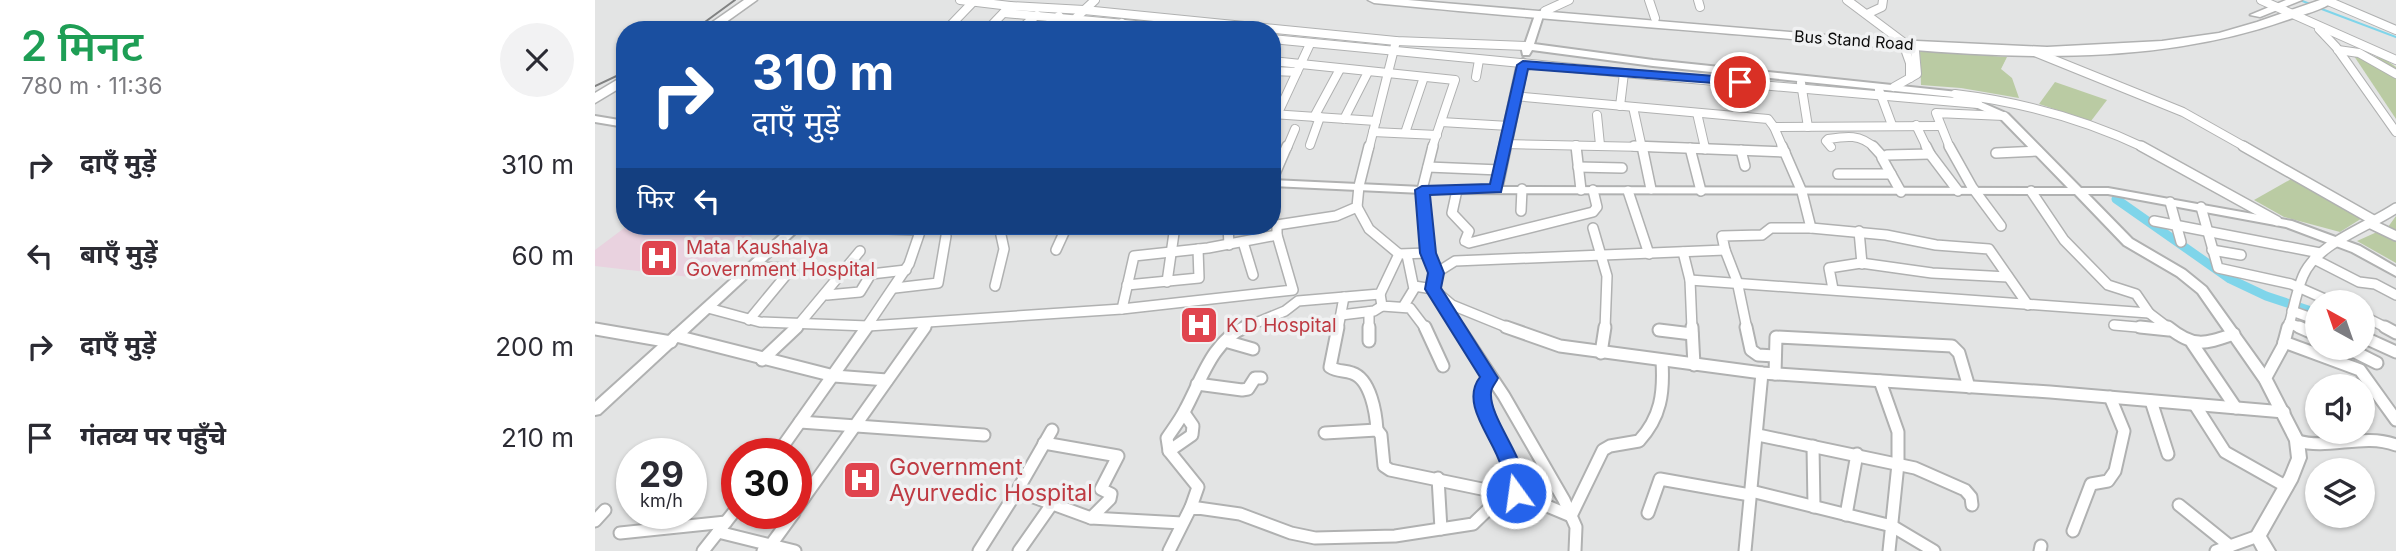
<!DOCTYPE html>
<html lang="hi">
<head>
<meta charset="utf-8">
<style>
	:root { --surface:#fff; --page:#f2f2f3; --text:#2b2b33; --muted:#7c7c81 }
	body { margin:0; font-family:Inter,"Noto Sans Devanagari",sans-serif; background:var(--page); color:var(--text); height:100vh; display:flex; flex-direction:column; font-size:26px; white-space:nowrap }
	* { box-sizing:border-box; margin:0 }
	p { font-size:23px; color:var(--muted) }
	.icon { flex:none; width:38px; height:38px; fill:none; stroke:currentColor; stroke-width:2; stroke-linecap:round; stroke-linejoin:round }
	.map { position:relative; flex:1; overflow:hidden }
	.panel { display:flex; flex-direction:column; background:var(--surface); width:595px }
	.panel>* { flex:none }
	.top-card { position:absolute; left:21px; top:21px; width:665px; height:214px; border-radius:28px; box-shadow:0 2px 5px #0004; background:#1a4fa0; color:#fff; overflow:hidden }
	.needle { width:46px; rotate:320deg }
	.fabs { position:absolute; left:1710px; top:290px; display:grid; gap:14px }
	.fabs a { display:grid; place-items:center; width:70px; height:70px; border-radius:50%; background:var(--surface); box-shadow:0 2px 5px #0004; font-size:35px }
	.speed { position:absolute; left:21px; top:438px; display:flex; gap:14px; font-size:35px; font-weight:700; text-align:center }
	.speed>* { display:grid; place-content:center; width:91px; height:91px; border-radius:50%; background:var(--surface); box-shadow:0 2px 5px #0004; line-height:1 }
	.speed small { font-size:18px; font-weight:400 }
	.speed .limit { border:10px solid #d22; background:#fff; color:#111 }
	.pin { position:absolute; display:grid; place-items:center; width:60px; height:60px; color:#fff; margin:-30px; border:4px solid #fff; border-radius:50%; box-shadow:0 2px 7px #0007 }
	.me { position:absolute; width:77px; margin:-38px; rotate:346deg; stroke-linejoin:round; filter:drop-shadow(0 0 5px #0008) }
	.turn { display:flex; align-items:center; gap:24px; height:147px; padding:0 21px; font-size:32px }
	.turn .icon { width:91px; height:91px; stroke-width:2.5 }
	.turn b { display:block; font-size:49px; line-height:60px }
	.then { display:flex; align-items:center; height:66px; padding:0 21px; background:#0003; gap:14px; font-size:26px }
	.round { display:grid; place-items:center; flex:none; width:74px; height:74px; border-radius:37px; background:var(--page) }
	.head { display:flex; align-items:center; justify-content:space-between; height:119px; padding:0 21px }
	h1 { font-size:42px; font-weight:600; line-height:52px; color:#1e9e55 }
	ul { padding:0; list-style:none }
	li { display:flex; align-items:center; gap:21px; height:91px; padding:0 21px }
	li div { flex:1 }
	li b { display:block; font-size:26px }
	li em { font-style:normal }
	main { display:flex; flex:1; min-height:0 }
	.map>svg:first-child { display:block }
	.medical { fill:#e9d2df }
	.green { fill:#bacba3 }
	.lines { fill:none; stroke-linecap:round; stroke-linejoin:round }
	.stream { stroke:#7fd5ea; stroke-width:2 }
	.canal { stroke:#7fd5ea; stroke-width:9 }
	.minor-far2-casing { stroke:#b0b1b1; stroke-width:10 }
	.minor-far1-casing { stroke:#b0b1b1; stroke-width:12 }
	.minor-casing { stroke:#b0b1b1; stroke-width:15 }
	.tertiary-casing { stroke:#b0b1b1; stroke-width:4 }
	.primary-casing { stroke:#b0b1b1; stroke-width:3 }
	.minor-far2 { stroke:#fff; stroke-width:8 }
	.minor-far1 { stroke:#fff; stroke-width:9 }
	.minor { stroke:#fff; stroke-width:11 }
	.tertiary { fill:#fff; fill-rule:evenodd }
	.primary { fill:#fff; fill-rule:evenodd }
	.rail { stroke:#818282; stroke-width:2 }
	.route { fill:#2563eb; stroke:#184099; stroke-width:2 }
	.labels { text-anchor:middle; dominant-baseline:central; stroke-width:7; stroke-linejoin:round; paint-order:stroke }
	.far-street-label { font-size:16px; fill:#0b0b0b; stroke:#f0f1f2 }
	.health-label { font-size:19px; fill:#be3a42; stroke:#f0f1f2; text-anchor:start }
	.near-health-label { font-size:23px; fill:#be3a42; stroke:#f0f1f2; text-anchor:start }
</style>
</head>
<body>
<main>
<section class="panel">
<div class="head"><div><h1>2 मिनट</h1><p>780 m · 11:36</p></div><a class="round"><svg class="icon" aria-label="close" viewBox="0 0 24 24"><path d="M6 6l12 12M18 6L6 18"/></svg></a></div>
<ul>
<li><svg class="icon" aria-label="right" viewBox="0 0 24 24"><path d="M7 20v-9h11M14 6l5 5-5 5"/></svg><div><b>दाएँ मुड़ें</b></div><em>310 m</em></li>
<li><svg class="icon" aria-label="left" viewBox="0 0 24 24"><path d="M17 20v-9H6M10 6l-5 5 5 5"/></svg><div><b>बाएँ मुड़ें</b></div><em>60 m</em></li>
<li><svg class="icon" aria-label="right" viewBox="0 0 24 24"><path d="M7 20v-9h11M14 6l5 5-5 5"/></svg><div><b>दाएँ मुड़ें</b></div><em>200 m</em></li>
<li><svg class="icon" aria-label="arrive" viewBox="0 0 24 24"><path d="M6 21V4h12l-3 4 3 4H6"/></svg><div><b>गंतव्य पर पहुँचे</b></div><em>210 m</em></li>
</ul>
</section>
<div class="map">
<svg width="1801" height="551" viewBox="0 0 1801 551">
	<rect width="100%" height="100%" fill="#e3e4e4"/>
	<polygon class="medical" points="32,226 169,226 103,278 0,266 0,250"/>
	<g class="green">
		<polygon points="1325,51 1412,57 1406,69 1417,78 1424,98 1366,88 1326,85"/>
		<polygon points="1757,53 1788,58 1801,67 1801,119"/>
		<polygon points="1460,82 1512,100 1496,121 1444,104"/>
		<polygon points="1698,178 1772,215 1745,232 1689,217 1659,200"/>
		<polygon points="1801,216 1801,263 1762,241 1793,227"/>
	</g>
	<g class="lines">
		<g class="stream">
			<polyline points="1705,0 1715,4"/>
			<polyline points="1724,8 1801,37"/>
		</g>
		<polyline class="canal" points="1521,199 1635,279 1671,296 1722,313"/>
		<defs>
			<g id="minor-far2">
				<polyline points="365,0 415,6"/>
				<polyline points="1054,0 1060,18"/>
				<polyline points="1103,0 1105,7"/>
				<polyline points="1252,0 1320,51 1322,74 1299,87"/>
				<polyline points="1666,0 1801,60"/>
				<polyline points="1733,1 1801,30"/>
				<polyline points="950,11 974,0"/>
				<polyline points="409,13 595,30"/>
				<polyline points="1272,14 1287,7 1288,0"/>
				<polyline points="484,25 524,30 527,23"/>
				<polyline points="1724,29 1741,47 1801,132"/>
				<polyline points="351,30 378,2"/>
				<polyline points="392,30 415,6 489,10 801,41 931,46"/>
				<polyline points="424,30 442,15"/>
				<polyline points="446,30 464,16"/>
				<polyline points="468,30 500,0"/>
				<polyline points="677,39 1029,73 1025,106"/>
				<polyline points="1310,49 1315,63 1315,78"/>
				<polyline points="1743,50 1764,53 1801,74"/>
				<polyline points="1437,51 1588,112 1652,148"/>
				<polyline points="677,61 860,80 837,148"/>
				<polyline points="677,71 702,72 715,44"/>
				<polyline points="1029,73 1383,104"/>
				<polyline points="881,77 884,60"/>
				<polyline points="1206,83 1213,127"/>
				<polyline points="1284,90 1297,125"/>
				<path d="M1360,94C1427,102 1489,119 1550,148"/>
				<polyline points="919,96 1173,119 1179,127"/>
				<polyline points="1038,107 1047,148"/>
				<polyline points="1102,113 1110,148"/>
				<polyline points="677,114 781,121"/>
				<polyline points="682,115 702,72"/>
				<polyline points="1002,115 1005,145"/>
				<polyline points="719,117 745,69"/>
				<polyline points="749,119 773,72"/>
				<polyline points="846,122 914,126"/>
				<polyline points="1321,125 1332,148"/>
				<polyline points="778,132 842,135"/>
				<polyline points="810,133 829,77"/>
				<polyline points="910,144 1100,148"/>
				<polyline points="715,145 725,117"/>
				<polyline points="981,145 981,148"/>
				<path d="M1236,147L1231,141L1233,139C1252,136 1265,134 1280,148"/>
				<polyline points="692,148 700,129"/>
				<polyline points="774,148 801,41"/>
				<polyline points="1188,148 1179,127 1345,126"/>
				<polyline points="1355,148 1341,113 1409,116"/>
			</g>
			<g id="minor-far1">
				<polyline points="838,146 827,190 833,253 841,273 838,289 865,329"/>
				<polyline points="981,146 986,190"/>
				<polyline points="1039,146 1190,152"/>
				<polyline points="1047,146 1056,189"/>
				<polyline points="1109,146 1110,149"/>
				<polyline points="1187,146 1207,192 1216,228"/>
				<polyline points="1278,146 1288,157"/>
				<polyline points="1354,146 1377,187 1406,226"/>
				<polyline points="1546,146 1682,221"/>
				<polyline points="1648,146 1780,221"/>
				<polyline points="1095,148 1106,191"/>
				<polyline points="1146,150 1150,166"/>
				<polyline points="1401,153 1443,151"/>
				<polyline points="1335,154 1363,191"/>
				<polyline points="833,167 905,170"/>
				<polyline points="983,167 1027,168"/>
				<polyline points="1243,174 1296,174"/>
				<polyline points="677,181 692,146"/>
				<polyline points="862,190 857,213 874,231 870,241 874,243 998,212 1002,207 998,190"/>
				<polyline points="1033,191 1054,254"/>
				<polyline points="1436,191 1469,240 1513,285 1541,294 1554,313 1575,329"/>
				<polyline points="1306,192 1287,158 1292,155 1335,154 1331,146"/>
				<polyline points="1575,202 1586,242"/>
				<polyline points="762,207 774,229 804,254"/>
				<polyline points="1606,207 1623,268 1696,284 1739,303"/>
				<polyline points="926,211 927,189"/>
				<polyline points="1559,221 1725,253"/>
				<polyline points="1776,224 1801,236"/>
				<polyline points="202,226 324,230"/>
				<polyline points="633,226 634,245"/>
				<polyline points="998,228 1012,276 1010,329"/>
				<polyline points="1264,231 1267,264"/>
				<polyline points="648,242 658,275"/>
				<polyline points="461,250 472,226"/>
				<polyline points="1130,250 1142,281 1152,329"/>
				<polyline points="1617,250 1646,255"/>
				<polyline points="1088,252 1095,280 1097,329"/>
				<polyline points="1719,259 1764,282 1780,284 1801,295"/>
				<polyline points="841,273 860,261 1130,250 1127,236 1167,235 1176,228 1216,228 1291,235 1341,245 1394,249 1433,305"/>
				<polyline points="1095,280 1554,313"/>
				<polyline points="572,282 580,226"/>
				<polyline points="532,285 604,278 603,249"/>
				<polyline points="400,286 409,249 404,226"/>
				<polyline points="819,286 838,289 857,305 916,329"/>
				<polyline points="300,288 343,283 351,236"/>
				<polyline points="1238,289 1234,268 1266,263 1337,273 1413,277"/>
				<polyline points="785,294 787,306 815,308 831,329"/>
				<polyline points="232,295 265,292 276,274 311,270"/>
				<polyline points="808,307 819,289 812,255"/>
				<polyline points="113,308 165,322 273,326 527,309 698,290 682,235 682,225 741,216 762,207 764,186 774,146"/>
				<polyline points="527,309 539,256 613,248 682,235"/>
				<polyline points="1697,311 1722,320"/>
				<polyline points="774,312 774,329"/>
				<polyline points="746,315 779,311 787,306"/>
				<polyline points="1768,316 1794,329"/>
				<polyline points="154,320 197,268 158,267"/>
				<polyline points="1694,323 1708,329"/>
				<polyline points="1519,325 1565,329"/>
				<polyline points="200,329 265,251"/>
				<polyline points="270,329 314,264 327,226"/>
				<polyline points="328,329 332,324"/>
				<polyline points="646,329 690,311 703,301 785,294 804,254 833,253"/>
				<polyline points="743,329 749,297"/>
				<path d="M1693,329C1698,312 1701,292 1708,276C1722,243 1773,227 1801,208"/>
			</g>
			<g id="minor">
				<path d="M743,327L735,367C743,372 749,370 757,373C776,379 781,414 782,430"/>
				<polyline points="774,327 774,341"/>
				<polyline points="830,327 848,366"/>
				<polyline points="863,327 909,396 969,500 981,527 980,551"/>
				<polyline points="911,327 965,346 1167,373 1455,392 1689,412"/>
				<polyline points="1097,327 1099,365"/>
				<polyline points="1151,327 1156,350 1163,355 1180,356"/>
				<polyline points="1545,327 1574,330"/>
				<path d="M1573,327C1599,348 1609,344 1639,334"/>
				<polyline points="1704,327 1722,335"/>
				<polyline points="1790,327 1801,333"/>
				<polyline points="0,329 76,342"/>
				<polyline points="1064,330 1097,334"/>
				<polyline points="81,336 239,376 292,380"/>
				<polyline points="1768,337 1801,352"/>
				<polyline points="630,341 658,349"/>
				<polyline points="1689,342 1765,370 1801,420"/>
				<polyline points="1597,343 1641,408"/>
				<polyline points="1752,348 1782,363"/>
				<polyline points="1006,353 1010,327"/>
				<polyline points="167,360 202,327"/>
				<polyline points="1180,374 1181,337 1357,346 1364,353 1374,387"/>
				<polyline points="895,378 887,388 887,398 914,466 921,493"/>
				<polyline points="1670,379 1688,346 1693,327"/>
				<polyline points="1285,381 1303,432 1303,464 1294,551"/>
				<polyline points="602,384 647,390 653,389 660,378 666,378"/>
				<polyline points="1556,401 1573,454"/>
				<polyline points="1600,405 1630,452 1692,487"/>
				<polyline points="205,422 389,435"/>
				<polyline points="730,433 782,430 786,435 789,466 795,470 911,494"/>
				<polyline points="1163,435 1320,468 1370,490 1376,497 1377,505"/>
				<path d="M1702,441C1735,450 1768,433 1801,445"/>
				<polyline points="449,443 523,456 506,489 516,494 515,499 496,518"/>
				<polyline points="1218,446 1219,507"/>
				<polyline points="574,451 597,435 598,426 589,413"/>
				<polyline points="183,453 272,327"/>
				<polyline points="843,478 846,529"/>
				<polyline points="422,491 457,430"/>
				<polyline points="1156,491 1297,526 1339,551"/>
				<polyline points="1584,505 1635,546"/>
				<path d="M596,507L603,487L574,451L572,438C578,429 585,420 590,410C606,381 617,341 650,327"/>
				<polyline points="201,509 330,327"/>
				<polyline points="1053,513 1065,479 1155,495"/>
				<polyline points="1251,515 1262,454"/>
				<polyline points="0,521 10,510"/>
				<polyline points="1478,531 1496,484 1513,481 1520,471 1529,431 1515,397"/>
				<polyline points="123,532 200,551"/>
				<polyline points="25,533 131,522"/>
				<polyline points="108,551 142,508"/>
				<polyline points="168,551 175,546 199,513"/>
				<polyline points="384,551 422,491 496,518 587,523"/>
				<polyline points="424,551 457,504"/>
				<path d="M574,551L596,507L645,514L696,533L720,538L800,536L878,524L907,496L921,493L976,516L1008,450L1015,446L1044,441C1066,417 1069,393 1067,361"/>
				<polyline points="1150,551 1167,373"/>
				<polyline points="1445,551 1446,546"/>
				<polyline points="1621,551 1663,536"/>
			</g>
			<g id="tertiary">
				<polygon points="950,8 954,11 948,16 939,44 1058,60 1363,92 1413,114 1486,188 1513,188 1697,221 1765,246 1801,267 1801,276 1757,252 1691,227 1513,194 1493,194 1537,239 1590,270 1611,287 1677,379 1709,441 1711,458 1702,481 1671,536 1680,551 1663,551 1655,536 1690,475 1697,458 1695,441 1665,382 1603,293 1582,276 1529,245 1480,194 827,193 677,186 677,180 827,187 896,187 923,62 928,59 933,62 907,187 1473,188 1405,118 1358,97 1058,66 937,50 934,55 928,55 926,46 930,44 940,15"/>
				<polygon points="0,116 30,121 30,127 0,122"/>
				<polygon points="195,226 208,226 5,414 0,415 0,402"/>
			</g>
			<g id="primary">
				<polygon points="149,0 162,0 120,30 106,30"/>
				<path d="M773,0H813L1279,39L1452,47L1567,41L1624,33L1662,22L1725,0H1741C1728,10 1707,15 1692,20C1527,78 1344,52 1174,37C1042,26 910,16 779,3Z"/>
				<polygon points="1691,0 1707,0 1665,17 1655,15"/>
				<polygon points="30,75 30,85 0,103 0,93"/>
			</g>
		</defs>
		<use href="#minor-far2" class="minor-far2-casing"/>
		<use href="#minor-far1" class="minor-far1-casing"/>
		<use href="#minor" class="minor-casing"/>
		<use href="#tertiary" class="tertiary-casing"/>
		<use href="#primary" class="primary-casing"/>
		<use href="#minor-far2" class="minor-far2"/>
		<use href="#minor-far1" class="minor-far1"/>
		<use href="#minor" class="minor"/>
		<use href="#tertiary" class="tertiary"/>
		<use href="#primary" class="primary"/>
		<g class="rail">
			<polyline points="99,30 140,0"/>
			<polyline points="0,86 30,72"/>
		</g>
	</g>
	<path class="route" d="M928,61L1145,78L1151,82L1145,85L933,69L906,192L835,195L841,253L849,273L846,288L903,378C901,383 896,387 896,393C894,422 942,470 928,499L921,501L914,499C909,488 910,477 906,466C899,439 864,404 885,377L830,289L833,273L825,253L820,190L827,186L895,184L922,65Z"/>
	<defs>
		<symbol id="hospital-square" viewBox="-11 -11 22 22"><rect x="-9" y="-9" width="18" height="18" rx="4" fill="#e0444e" stroke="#f0f1f2"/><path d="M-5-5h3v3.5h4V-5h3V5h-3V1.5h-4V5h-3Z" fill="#fff"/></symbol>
	</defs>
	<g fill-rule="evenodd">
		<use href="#hospital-square" x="42" y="236" width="44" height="44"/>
		<use href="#hospital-square" x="582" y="303" width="44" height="44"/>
		<use href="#hospital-square" x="245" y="458" width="44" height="44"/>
	</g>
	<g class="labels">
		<g class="far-street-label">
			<text transform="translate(1259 40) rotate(4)">Bus Stand Road</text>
		</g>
		<g class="health-label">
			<text x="91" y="247">Mata Kaushalya<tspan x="91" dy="22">Government Hospital</tspan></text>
			<text x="631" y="325">K D Hospital</text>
		</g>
		<g class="near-health-label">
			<text x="294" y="467">Government<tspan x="294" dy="26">Ayurvedic Hospital</tspan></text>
		</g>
	</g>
</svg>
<div class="fabs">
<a><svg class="needle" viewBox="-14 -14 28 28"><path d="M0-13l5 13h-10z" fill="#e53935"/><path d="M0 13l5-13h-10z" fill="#7c7c81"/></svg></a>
<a><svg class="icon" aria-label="sound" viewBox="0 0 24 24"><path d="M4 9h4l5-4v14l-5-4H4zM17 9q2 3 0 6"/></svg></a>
<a><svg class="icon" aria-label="layers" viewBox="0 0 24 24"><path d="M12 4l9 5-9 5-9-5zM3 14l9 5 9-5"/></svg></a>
</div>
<div class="speed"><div>29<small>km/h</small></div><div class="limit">30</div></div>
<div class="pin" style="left:1145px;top:82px;background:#d93025"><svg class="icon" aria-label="arrive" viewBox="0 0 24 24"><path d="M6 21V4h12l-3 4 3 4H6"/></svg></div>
<svg class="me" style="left:921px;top:493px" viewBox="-20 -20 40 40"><circle r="17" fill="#2563eb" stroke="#fff" stroke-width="3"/><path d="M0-11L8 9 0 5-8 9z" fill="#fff"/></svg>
<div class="top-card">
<div class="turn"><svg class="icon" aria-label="right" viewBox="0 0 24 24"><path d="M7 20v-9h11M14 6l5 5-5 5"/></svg><div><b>310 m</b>दाएँ मुड़ें</div></div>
<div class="then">फिर<svg class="icon" aria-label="left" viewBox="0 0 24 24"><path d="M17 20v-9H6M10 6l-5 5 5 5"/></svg></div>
</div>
</div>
</main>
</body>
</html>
